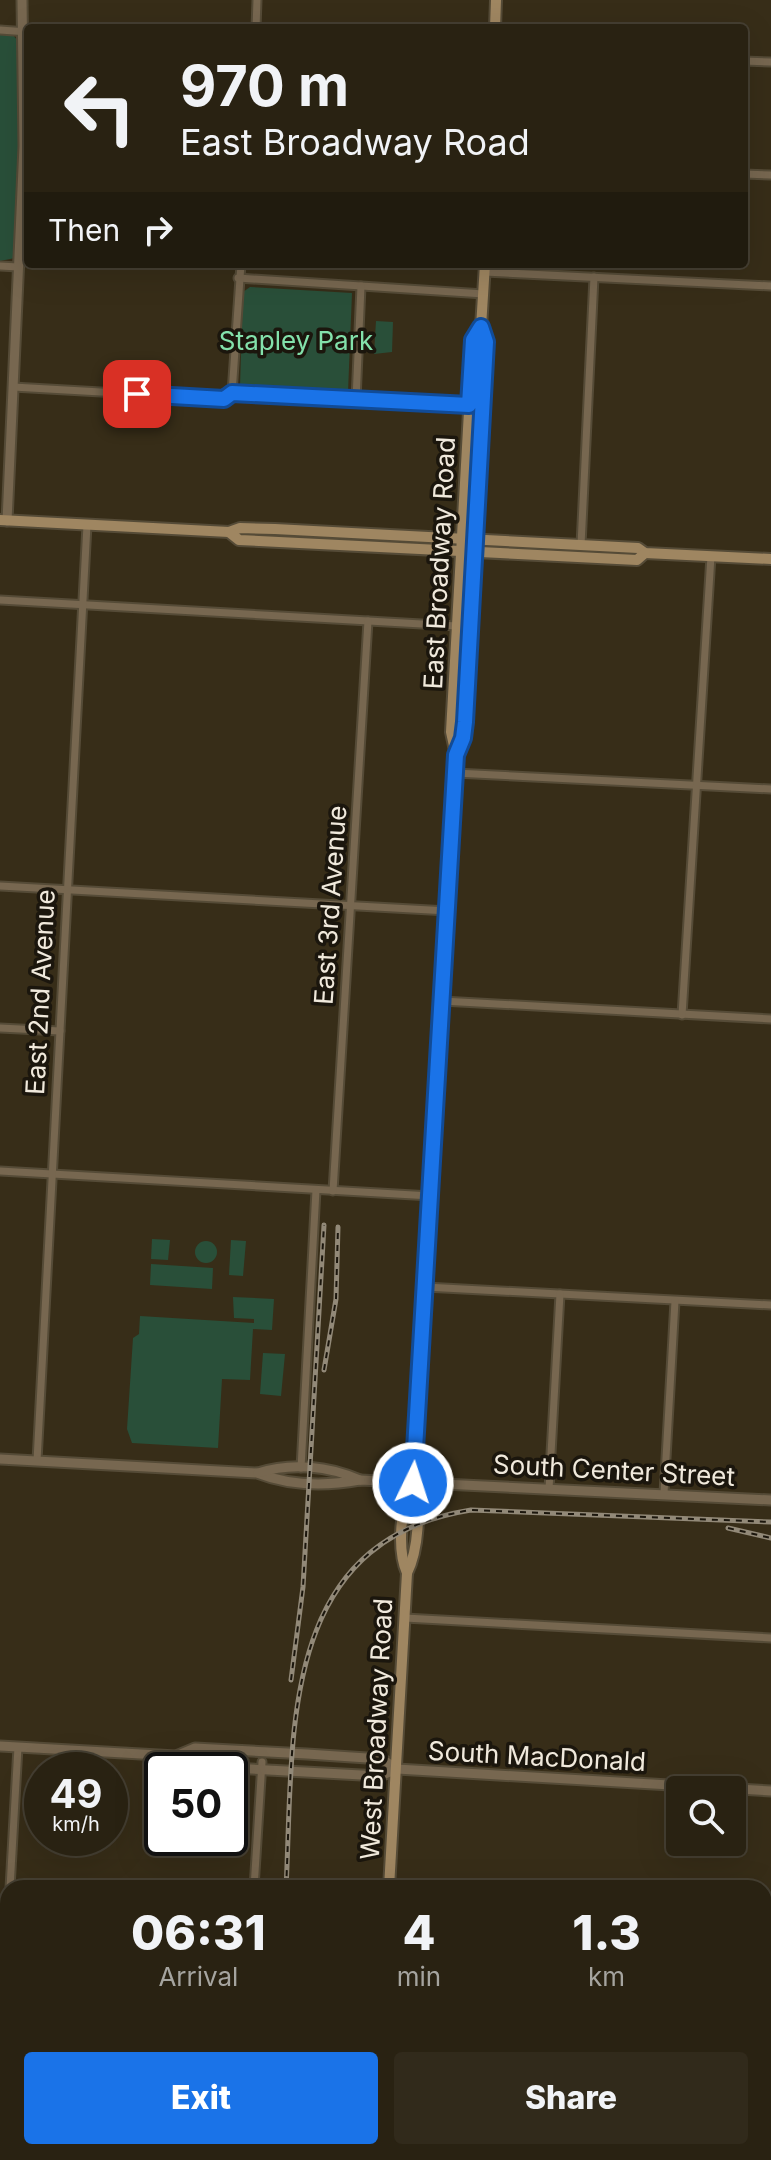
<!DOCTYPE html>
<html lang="en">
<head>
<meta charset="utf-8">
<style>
	:root { --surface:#292212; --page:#312a1b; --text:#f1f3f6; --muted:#a5a49f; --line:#453f32; --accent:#1a73e8 }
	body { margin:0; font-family:Inter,sans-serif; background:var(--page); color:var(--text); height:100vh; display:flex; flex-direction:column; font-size:30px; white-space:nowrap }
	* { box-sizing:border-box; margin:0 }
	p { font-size:26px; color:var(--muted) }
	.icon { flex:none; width:44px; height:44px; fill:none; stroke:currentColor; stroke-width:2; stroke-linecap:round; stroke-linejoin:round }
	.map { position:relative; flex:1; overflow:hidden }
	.panel { position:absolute; left:0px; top:1880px; width:772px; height:280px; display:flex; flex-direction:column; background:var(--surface); border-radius:24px 24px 0 0; box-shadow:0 8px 32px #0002,0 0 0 2px var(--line) }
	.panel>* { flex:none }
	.hud { position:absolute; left:24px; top:24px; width:724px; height:244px; border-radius:8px; box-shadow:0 8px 32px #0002,0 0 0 2px var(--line); background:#292212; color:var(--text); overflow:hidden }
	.tools { position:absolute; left:666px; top:1776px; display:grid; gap:16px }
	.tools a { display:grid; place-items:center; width:80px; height:80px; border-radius:8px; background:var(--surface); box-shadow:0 8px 32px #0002,0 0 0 2px var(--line); font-size:40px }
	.speed { position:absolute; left:24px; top:1752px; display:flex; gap:16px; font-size:40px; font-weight:700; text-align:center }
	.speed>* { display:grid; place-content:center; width:104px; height:104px; border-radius:50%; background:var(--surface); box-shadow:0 8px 32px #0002,0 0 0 2px var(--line); line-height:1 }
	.speed small { font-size:20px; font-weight:400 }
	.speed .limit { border:4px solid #111; border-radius:12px; background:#fff; color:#111 }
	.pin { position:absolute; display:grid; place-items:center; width:68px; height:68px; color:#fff; margin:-34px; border-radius:16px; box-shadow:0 4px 12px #0006 }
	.me { position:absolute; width:88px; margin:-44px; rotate:4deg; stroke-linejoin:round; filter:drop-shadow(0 0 6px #0008) }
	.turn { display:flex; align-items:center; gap:28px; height:168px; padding:0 24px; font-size:36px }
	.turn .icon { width:104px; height:104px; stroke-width:2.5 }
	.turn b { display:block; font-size:56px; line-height:68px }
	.then { display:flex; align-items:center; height:76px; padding:0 24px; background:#0003; gap:16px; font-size:30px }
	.eta { display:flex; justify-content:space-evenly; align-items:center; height:136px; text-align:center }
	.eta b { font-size:48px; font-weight:800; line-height:56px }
	.cta { display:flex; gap:16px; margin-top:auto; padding:16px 24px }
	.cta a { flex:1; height:92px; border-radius:8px; background:var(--accent); color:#fff; font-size:32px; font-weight:800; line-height:92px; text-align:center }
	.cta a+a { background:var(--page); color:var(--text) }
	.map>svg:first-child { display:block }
	.green { fill:#294f39 }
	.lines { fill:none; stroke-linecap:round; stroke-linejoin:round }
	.minor-casing { stroke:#554b37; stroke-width:11 }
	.tertiary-casing { stroke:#554b37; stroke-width:13 }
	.secondary-casing { stroke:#554b37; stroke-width:14 }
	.minor { stroke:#776750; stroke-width:7 }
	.tertiary { stroke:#776750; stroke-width:9 }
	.secondary { stroke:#9f8661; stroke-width:10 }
	.rail-casing { stroke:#928978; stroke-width:5 }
	.rail { stroke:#1b160d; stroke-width:2; stroke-dasharray:6; stroke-linecap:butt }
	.route-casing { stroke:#114b97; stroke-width:20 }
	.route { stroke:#1a73e8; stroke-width:14 }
	.labels { text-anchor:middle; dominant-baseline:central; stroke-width:7; stroke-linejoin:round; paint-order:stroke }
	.park-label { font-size:26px; fill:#83e1ab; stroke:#1b160d }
	.street-label { font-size:26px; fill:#f0e9dc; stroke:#1b160d }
</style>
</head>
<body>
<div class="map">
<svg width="771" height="2160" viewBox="0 0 771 2160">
	<rect width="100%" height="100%" fill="#372d18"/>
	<g class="green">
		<polygon points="0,33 12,34 18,41 20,112 15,258 0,261"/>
		<polygon points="250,287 352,293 348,392 240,386 243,292"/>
		<polygon points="376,321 393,322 392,352 374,354"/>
		<polygon points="152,1239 170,1240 168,1260 151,1259"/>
		<polygon points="231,1240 246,1241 243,1276 229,1275"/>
		<circle cx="206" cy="1252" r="11"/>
		<polygon points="151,1264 213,1268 212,1289 150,1285"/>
		<polygon points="233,1297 274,1299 272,1330 253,1329 250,1380 222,1379 218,1448 132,1443 127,1429 133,1338 139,1334 140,1316 254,1323 254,1319 234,1318"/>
		<polygon points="263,1353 285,1354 281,1396 260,1394"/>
	</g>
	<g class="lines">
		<defs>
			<g id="minor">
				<polyline points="256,28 257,0"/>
				<polyline points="0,30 28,32"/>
				<polyline points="744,61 771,62"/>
				<polyline points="744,174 771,175"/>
				<polyline points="0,266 18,267"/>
				<polyline points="485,272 771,286"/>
				<polyline points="238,278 484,294"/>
				<polyline points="13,387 224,399 232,393 469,405"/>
				<polyline points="232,393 241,264"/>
				<polyline points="356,400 361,286"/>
				<polyline points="581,545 594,277"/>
				<polyline points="0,600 457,626"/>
				<polyline points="455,773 771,789"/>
				<polyline points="0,886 448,911"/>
				<polyline points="442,1001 771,1019"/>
				<polyline points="682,1015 711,556"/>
				<polyline points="0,1028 60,1031"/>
				<polyline points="0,1171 431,1196"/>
				<polyline points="333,1191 368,621"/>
				<polyline points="425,1287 771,1305"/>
				<polyline points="37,1461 87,525"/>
				<polyline points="301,1468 316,1190"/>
				<polyline points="549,1489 560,1294"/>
				<polyline points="664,1493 675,1301"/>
				<polyline points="405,1618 771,1638"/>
				<polyline points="390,1886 419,1888"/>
				<polyline points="10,1888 18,1747"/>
				<polyline points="254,1888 262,1762"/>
				<polyline points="764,1911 771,1911"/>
				<polyline points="0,2073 8,1932"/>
				<polyline points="764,2073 771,2073"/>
				<polyline points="738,2160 738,2152"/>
			</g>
			<g id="tertiary">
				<polyline points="7,521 24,146 22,0"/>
				<path d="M0,1459L257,1473C290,1486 326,1486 360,1480L771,1500"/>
				<path d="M258,1473C291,1462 329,1466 360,1480"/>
				<polyline points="0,1746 176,1756 195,1748 307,1754 382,1759 397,1769"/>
				<polyline points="176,1756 195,1766 380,1776 397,1769 771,1791"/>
			</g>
			<g id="secondary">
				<polyline points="495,28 496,0"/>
				<polyline points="0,520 229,532 240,528 275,529 638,548 645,553 771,559"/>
				<polyline points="229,532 239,540 637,560 645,553"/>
				<polyline points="456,755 463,738 465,722 486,342 481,327 485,264"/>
				<path d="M407,1573C397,1550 400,1505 413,1483"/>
				<path d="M389,1888L407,1573C418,1551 422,1506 413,1483L456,755L451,732L473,340L481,327"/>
				<polyline points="373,2160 373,2152"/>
			</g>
		</defs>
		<use href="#minor" class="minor-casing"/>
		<use href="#tertiary" class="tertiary-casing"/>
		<use href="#secondary" class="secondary-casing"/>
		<use href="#minor" class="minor"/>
		<use href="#tertiary" class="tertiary"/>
		<use href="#secondary" class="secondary"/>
		<defs>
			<g id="rail">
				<polyline points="324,1370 336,1299 338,1227"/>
				<polyline points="728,1528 771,1538"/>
				<polyline points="291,1680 303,1587 324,1225"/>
				<path d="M286,1888C294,1737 276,1541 471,1510L771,1522"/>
				<polyline points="270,2160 271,2152"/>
			</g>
		</defs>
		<use href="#rail" class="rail-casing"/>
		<use href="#rail" class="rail"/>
	</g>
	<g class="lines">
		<defs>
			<polyline id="route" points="137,394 224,399 232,393 469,405 473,340 481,327 486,342 465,722 463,738 456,755 413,1483"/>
		</defs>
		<use href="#route" class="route-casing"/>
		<use href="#route" class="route"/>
	</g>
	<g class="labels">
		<g class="park-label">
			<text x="296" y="340">Stapley Park</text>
		</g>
		<g class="street-label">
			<text transform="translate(439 563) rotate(-87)">East Broadway Road</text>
			<text transform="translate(330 905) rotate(-86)">East 3rd Avenue</text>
			<text transform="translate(40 992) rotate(-87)">East 2nd Avenue</text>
			<text transform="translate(614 1470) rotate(3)">South Center Street</text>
			<text transform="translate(376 1729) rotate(-87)">West Broadway Road</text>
			<text transform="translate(537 1756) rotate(3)">South MacDonald</text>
		</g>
	</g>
</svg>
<div class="tools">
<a><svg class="icon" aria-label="search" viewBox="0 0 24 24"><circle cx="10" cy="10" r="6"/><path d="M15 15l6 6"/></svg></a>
</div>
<div class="speed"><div>49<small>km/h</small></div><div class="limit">50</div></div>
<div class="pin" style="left:137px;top:394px;background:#d93025"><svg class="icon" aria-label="arrive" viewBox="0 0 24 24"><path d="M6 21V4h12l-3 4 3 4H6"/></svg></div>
<svg class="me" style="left:413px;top:1483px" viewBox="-20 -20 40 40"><circle r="17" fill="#1a73e8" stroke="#fff" stroke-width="3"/><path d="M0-11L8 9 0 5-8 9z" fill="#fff"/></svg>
<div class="hud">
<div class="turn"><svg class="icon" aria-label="left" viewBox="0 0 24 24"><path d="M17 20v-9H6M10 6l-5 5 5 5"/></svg><div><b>970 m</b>East Broadway Road</div></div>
<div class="then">Then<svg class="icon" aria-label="right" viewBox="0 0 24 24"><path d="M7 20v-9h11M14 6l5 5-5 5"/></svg></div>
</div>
<section class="panel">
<div class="eta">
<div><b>06:31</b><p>Arrival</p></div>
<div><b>4</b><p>min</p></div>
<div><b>1.3</b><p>km</p></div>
</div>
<div class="cta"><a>Exit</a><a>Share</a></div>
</section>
</div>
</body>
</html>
